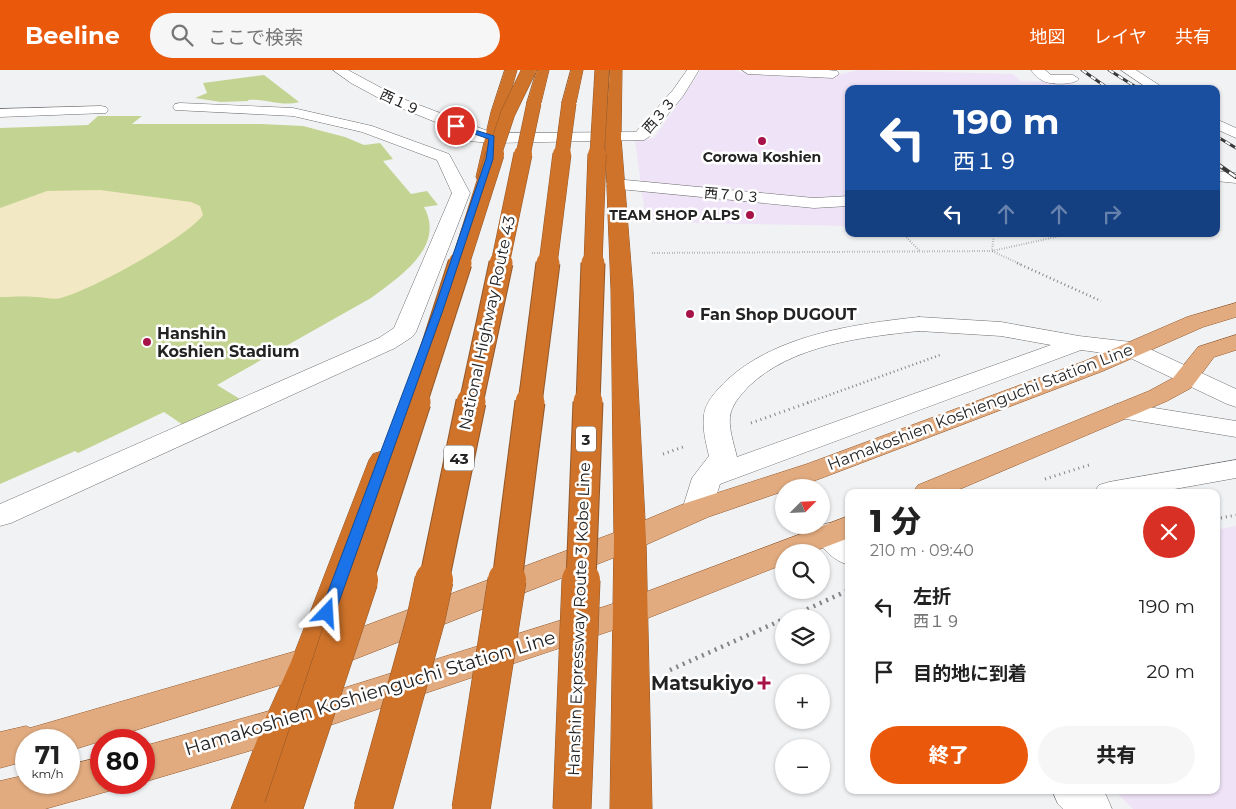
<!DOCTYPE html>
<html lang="ja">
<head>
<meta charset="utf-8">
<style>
	:root { --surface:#fff; --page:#f6f6f6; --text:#222; --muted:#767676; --accent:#ea580c }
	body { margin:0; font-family:Montserrat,"Noto Sans JP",sans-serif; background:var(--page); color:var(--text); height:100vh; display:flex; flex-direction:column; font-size:19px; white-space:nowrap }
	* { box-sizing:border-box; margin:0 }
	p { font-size:16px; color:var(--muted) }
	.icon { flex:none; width:28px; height:28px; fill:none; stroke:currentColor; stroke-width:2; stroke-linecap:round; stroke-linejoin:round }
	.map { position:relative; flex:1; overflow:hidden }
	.drawer { position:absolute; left:845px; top:419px; width:375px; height:305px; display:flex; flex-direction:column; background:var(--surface); border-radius:10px; box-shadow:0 1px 4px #0004 }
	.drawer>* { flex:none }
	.top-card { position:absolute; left:845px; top:15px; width:375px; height:152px; border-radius:10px; box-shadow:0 1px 4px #0004; background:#1a4fa0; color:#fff; overflow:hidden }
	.needle { width:32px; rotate:66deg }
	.fabs { position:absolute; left:775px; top:409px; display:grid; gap:10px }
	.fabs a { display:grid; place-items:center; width:55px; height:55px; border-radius:50%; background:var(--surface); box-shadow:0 1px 4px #0004; font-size:25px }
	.speed { position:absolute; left:15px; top:659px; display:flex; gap:10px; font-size:25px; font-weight:700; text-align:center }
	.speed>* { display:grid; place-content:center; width:65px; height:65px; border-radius:50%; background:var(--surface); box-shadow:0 1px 4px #0004; line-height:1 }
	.speed small { font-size:12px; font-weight:400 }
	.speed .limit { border:8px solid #d22; background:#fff; color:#111 }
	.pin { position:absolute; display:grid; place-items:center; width:42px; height:42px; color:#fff; margin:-21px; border:2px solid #fff; border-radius:50%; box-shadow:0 1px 5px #0007 }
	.me { position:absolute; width:55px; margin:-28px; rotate:20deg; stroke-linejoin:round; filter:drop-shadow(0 0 4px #0008) }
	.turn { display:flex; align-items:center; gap:18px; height:105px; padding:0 25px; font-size:22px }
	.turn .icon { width:65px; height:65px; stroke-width:2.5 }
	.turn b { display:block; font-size:35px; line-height:42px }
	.lanes { display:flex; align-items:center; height:48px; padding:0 25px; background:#0003; justify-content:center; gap:25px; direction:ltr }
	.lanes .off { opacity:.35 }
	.round { display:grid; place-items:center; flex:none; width:52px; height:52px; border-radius:26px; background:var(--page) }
	.overview { display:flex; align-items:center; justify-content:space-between; height:85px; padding:0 25px }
	h1 { font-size:30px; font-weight:800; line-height:38px }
	.action { display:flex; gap:10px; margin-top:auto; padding:10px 25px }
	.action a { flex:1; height:58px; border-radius:30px; background:var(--accent); color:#fff; font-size:20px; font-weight:800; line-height:58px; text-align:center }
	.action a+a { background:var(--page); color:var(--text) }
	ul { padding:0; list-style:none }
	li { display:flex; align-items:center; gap:15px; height:65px; padding:0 25px }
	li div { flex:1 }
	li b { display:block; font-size:19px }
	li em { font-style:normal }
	header { display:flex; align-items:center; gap:30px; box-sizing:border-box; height:70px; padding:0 25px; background:var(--accent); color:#fff }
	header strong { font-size:24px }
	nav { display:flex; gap:28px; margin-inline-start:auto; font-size:18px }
	.search { width:350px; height:45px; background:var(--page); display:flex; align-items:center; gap:12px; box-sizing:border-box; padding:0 18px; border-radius:28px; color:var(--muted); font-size:19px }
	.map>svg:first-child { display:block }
	.commercial { fill:#efe3f7 }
	.green { fill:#c3d392 }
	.sand { fill:#f2e8c3 }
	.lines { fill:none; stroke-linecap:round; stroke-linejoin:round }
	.minor-casing { stroke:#6d6d6f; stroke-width:1 }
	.major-casing { stroke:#935728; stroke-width:1 }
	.highway-casing { stroke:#935728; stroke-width:1 }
	.path-far3 { stroke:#848486; stroke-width:2; stroke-dasharray:0.5 2; stroke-linecap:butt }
	.path-far2 { stroke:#848486; stroke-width:2.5; stroke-dasharray:1 3; stroke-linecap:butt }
	.path-far1 { stroke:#848486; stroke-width:3; stroke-dasharray:1 4; stroke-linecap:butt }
	.path { stroke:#848486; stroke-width:4.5; stroke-dasharray:2 5; stroke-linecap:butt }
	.minor { fill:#fff; fill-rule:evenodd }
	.major { fill:#e2ab7f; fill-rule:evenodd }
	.highway { fill:#cf732a; fill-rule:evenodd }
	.rail-far1-casing { stroke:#39393a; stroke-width:3 }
	.rail-casing { stroke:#39393a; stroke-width:4 }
	.rail-far1 { stroke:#fff; stroke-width:2; stroke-dasharray:5.5; stroke-linecap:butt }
	.rail { stroke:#fff; stroke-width:2.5; stroke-dasharray:8; stroke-linecap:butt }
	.highway-bridge-far4-casing { stroke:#935728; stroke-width:15; stroke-linecap:butt }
	.highway-bridge-far3-casing { stroke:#935728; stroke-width:19; stroke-linecap:butt }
	.highway-bridge-far2-casing { stroke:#935728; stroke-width:25; stroke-linecap:butt }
	.highway-bridge-far1-casing { stroke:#935728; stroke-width:31; stroke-linecap:butt }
	.highway-bridge-casing { stroke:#935728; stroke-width:39; stroke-linecap:butt }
	.highway-bridge-far4 { stroke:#cf732a; stroke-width:14 }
	.highway-bridge-far3 { stroke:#cf732a; stroke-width:18 }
	.highway-bridge-far2 { stroke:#cf732a; stroke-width:23 }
	.highway-bridge-far1 { stroke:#cf732a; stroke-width:29 }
	.highway-bridge { stroke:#cf732a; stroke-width:38 }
	.route { fill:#1a73e8; stroke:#114b97 }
	.poi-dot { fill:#a71349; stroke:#fff; stroke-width:2 }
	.labels { text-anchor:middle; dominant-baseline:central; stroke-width:5; stroke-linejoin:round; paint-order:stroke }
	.far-street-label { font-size:14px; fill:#232324; stroke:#fff }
	.far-poi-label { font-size:14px; font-weight:bold; fill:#232324; stroke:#fff }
	.shield { fill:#fff; stroke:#656566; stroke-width:1 }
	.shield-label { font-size:15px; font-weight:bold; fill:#232324 }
	.poi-label { font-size:16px; font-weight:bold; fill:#232324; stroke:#fff; text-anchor:start }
	.street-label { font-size:16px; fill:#232324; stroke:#fff }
	.near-poi-label { font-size:19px; font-weight:bold; fill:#232324; stroke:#fff; text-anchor:end }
	.near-street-label { font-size:19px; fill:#232324; stroke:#fff }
</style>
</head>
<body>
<header>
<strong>Beeline</strong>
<div class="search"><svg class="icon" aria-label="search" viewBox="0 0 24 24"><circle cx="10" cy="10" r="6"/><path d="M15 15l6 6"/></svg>ここで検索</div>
<nav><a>地図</a><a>レイヤ</a><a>共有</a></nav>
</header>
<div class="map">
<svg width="1236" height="739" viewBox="0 0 1236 739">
	<rect width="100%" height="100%" fill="#f1f2f4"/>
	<g class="commercial">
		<polygon points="701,0 735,0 743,3 831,7 858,0 1013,4 1021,11 1071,12 1078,19 849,19 849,156 646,152 635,70 654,68"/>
		<polygon points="1236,456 1236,739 1133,739 1114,720 1216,720 1216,460"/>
	</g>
	<g class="green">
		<path d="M264,5L299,32C281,37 266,28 248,30V31L221,32L195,28L207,23L203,13Z"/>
		<path d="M98,46H142L132,54H261L303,56L345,67L364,75L380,73L393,89L383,91L411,124L427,121L438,135L424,137C446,177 399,207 371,228L217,315L240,329L186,357L164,342L78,383L75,381L0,414V58L88,55Z"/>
	</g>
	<path class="sand" d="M100,120L191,132L200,136L203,145C185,169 91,220 61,228C54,230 43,227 35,227C23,226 11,227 0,227V138L47,121Z"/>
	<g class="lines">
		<defs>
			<g id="minor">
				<polygon points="333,0 348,0 398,27 493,63 636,62 673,20 687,0 699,0 683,26 650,66 644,70 492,73 468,71 465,68 468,65 388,33 351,13"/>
				<polygon points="742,0 828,0 837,1 839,4 833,8 748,4"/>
				<path d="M1031,0H1045L1051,5H1073L1079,9C1074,15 1051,15 1043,11C1039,9 1034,4 1031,0Z"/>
				<polygon points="1121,0 1136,0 1165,19 1149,19"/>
				<polygon points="180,33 293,38 372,56 449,84 470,123 416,262 412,267 395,278 11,453 0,456 0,434 379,268 394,258 452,123 437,90 362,62 293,46 175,40 173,37 175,34"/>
				<polygon points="101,36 106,37 108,40 106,43 0,47 0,39"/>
				<polygon points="1216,49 1236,58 1236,68 1216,59"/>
				<polygon points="1216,101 1236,103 1236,113 1216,111"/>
				<polygon points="615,109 814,128 849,126 849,136 814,138 609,118 606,114 609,110"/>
				<path d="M919,247L1001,252L1079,266L1131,272L1139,274L1236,319V337L1227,334L1126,286L1081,280L720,414L712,440L708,447L697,450L686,447L682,440L692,408L709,386C706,373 702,358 704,345C705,332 718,319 727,310C776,265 854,254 919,247ZM919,261L1001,266L1051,275L737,387C734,374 727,355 731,342C734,332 741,325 748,317C791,275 862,267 919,261Z"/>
				<polygon points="1123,333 1236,351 1236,367 1114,347 1110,341 1114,335"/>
				<polygon points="1236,390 1236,408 1158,422 1094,422 1099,415 1109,412"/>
				<path d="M829,453L840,456L849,465V495C833,491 822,478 813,464L818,456Z"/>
				<polygon points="1052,720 1101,720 1106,725 1112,739 1063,739 1058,734"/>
			</g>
			<g id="major">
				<polygon points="1236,233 1236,247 1203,257 1103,301 827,406 795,418 784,418 784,421 708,447 641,477 322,602 69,681 69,670 26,670 26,691 0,698 0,662 26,656 30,658 303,579 619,461 686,433 807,394 1085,291 1187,247"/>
				<polygon points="1236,265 1236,280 1214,287 1191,318 1167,331 953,422 913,422 918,415 1149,321 1173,308 1198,277"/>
				<polygon points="849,446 849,468 812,482 784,482 784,494 643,550 283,671 144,712 144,676 283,637 619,532"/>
				<polygon points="101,687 101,712 119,712 116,719 45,739 0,739 0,711 26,705 26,712 69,712 69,695"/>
			</g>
			<g id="highway">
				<polygon points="505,0 517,0 505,42 492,107 490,111 478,111 476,107 491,42"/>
				<polygon points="537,0 549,0 541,33 534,37 527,33"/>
				<polygon points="571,0 583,0 576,33 569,37 562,33"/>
				<polygon points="610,0 622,0 621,68 633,220 646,469 652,739 610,739 614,469 611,220 605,68"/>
				<polygon points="383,381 393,384 397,390 327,592 303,654 273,739 231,739 263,654 291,592 369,390 373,384"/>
			</g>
		</defs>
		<use href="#minor" class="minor-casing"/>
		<use href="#major" class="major-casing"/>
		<use href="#highway" class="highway-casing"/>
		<g class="path-far3">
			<polyline points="903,164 920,181"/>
			<polyline points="994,164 992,181 1020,194"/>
			<polyline points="652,183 992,181 1069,164"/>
		</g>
		<g class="path-far2">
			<polyline points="1017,193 1101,231"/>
			<polyline points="807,333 940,285"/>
		</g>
		<g class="path-far1">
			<polyline points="751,353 810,332"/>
			<polyline points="663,384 686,376"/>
			<polyline points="1045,409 1089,395"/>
			<polyline points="1216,449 1236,445"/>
		</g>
		<g class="path">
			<polyline points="788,548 849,520"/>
			<polyline points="670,600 784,549"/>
		</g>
		<use href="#minor" class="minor"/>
		<use href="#major" class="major"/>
		<use href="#highway" class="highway"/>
		<defs>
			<g id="rail-far1">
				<polyline points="1082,0 1109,19"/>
				<polyline points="1109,0 1139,19"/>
				<polyline points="1216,66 1236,78"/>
			</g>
			<polyline id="rail" points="1216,93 1236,107"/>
		</defs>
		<use href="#rail-far1" class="rail-far1-casing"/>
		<use href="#rail" class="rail-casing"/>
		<use href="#rail-far1" class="rail-far1"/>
		<use href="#rail" class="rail"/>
		<defs>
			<g id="highway-bridge-far4">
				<polyline points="494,85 508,43 529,0"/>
				<polyline points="523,85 534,33"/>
				<polyline points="562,85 569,33"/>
				<polyline points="597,85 602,0"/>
			</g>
			<g id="highway-bridge-far3">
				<polyline points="460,194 495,84"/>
				<polyline points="500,194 523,84"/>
				<polyline points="548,194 562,84"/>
				<polyline points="593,194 597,84"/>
			</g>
			<g id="highway-bridge-far2">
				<polyline points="415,333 460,193"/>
				<polyline points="471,333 501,193"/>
				<polyline points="530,333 548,193"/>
				<polyline points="588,333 593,193"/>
			</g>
			<g id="highway-bridge-far1">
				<polyline points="358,511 416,332"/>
				<polyline points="434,511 471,332"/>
				<polyline points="507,511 530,332"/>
				<polyline points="581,511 588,332"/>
			</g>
			<g id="highway-bridge">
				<polyline points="283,739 359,510"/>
				<polyline points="373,739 426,548 434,510"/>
				<polyline points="471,739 507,510"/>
				<polyline points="572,739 581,510"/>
			</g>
		</defs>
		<use href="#highway-bridge-far4" class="highway-bridge-far4-casing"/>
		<use href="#highway-bridge-far3" class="highway-bridge-far3-casing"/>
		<use href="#highway-bridge-far2" class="highway-bridge-far2-casing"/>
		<use href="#highway-bridge-far1" class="highway-bridge-far1-casing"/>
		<use href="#highway-bridge" class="highway-bridge-casing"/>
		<use href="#highway-bridge-far4" class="highway-bridge-far4"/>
		<use href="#highway-bridge-far3" class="highway-bridge-far3"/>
		<use href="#highway-bridge-far2" class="highway-bridge-far2"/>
		<use href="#highway-bridge-far1" class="highway-bridge-far1"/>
		<use href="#highway-bridge" class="highway-bridge"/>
	</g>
	<polygon class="route" points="456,54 494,66 493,89 443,240 335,543 332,546 327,548 322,546 320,543 434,240 486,89 489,69 454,57"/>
	<g class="poi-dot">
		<circle cx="762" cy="71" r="5"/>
		<circle cx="750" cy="145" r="5"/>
		<circle cx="690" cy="244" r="5"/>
		<circle cx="147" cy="272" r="5"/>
		<path d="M761.5 605.5h5v5h5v5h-5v5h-5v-5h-5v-5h5z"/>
	</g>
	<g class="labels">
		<g class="far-street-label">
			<text transform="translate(400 32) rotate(25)">西１９</text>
			<text transform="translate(659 45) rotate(-49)">西３３</text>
			<text transform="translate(732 125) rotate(5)">西７０３</text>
		</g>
		<g class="far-poi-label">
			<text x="762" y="87">Corowa Koshien</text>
			<text x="740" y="145" text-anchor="end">TEAM SHOP ALPS</text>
		</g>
		<g class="shield">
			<rect x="576" y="356.5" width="20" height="25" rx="4"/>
			<rect x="444" y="375.5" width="30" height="25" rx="4"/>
		</g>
		<g class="shield-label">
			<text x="586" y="369">3</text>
			<text x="459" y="388">43</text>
		</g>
		<g class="poi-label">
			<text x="700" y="244">Fan Shop DUGOUT</text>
			<text x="157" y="263">Hanshin<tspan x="157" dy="18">Koshien Stadium</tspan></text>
		</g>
		<g class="street-label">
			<text transform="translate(487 253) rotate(-78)">National Highway Route 43</text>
			<text transform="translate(980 337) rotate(-21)">Hamakoshien Koshienguchi Station Line</text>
			<text transform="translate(579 549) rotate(-88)">Hanshin Expressway Route 3 Kobe Line</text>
		</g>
		<g class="near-poi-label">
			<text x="754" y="613">Matsukiyo</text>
		</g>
		<g class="near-street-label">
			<text transform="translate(370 623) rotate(-17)">Hamakoshien Koshienguchi Station Line</text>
		</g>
	</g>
</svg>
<div class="fabs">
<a><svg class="needle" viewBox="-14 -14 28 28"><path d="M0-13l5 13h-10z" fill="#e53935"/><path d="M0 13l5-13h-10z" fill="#767676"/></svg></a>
<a><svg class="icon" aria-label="search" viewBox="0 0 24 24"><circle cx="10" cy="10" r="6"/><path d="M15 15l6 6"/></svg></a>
<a><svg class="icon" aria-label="layers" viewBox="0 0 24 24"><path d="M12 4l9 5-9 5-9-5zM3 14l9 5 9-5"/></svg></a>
<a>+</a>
<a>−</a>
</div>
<div class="speed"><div>71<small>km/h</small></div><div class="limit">80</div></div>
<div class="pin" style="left:456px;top:56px;background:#d93025"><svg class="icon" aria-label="arrive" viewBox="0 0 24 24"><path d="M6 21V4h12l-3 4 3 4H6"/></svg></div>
<svg class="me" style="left:327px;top:543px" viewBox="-20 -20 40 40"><path d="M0-17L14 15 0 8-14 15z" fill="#1a73e8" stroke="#fff" stroke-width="4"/></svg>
<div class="top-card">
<div class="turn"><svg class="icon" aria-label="left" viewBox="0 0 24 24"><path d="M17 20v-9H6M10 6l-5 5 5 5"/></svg><div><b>190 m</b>西１９</div></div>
<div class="lanes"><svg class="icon" aria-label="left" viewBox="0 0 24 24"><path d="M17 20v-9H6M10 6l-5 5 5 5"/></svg><svg class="icon off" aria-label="ahead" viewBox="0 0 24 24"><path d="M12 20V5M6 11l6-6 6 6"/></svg><svg class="icon off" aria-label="ahead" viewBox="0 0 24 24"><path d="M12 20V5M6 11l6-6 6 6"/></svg><svg class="icon off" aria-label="right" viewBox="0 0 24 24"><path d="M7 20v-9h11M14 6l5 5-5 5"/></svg></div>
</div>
<section class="drawer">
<div class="overview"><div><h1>1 分</h1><p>210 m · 09:40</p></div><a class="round" style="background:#d93025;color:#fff"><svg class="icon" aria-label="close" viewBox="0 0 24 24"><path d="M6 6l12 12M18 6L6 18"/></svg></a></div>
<ul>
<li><svg class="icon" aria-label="left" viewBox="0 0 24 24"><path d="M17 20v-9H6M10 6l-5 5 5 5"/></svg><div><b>左折</b><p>西１９</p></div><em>190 m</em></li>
<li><svg class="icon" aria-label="arrive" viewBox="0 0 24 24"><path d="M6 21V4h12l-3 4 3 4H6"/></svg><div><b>目的地に到着</b></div><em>20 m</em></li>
</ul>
<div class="action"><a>終了</a><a>共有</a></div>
</section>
</div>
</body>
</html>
